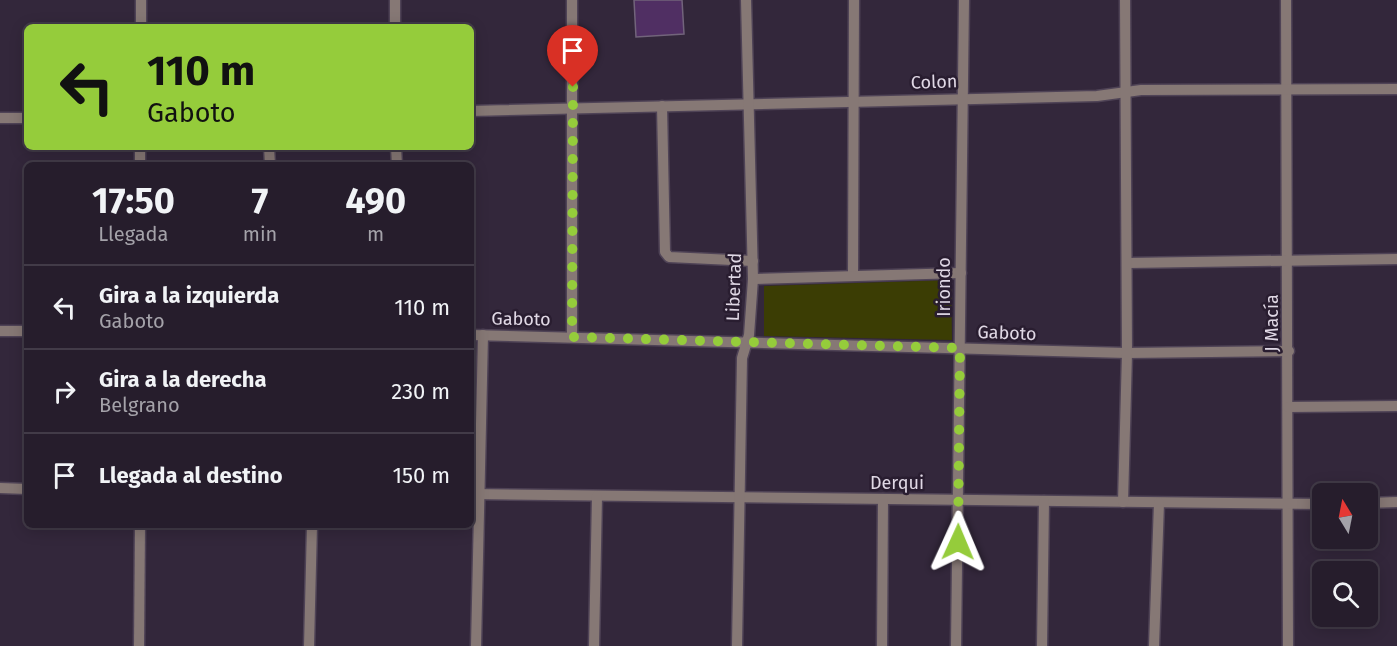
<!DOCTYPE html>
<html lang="es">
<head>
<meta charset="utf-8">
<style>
	:root { --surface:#261d2c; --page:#322a38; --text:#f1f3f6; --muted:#a4a2a9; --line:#423b48 }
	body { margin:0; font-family:"Fira Sans",sans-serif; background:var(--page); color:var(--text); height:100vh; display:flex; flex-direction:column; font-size:22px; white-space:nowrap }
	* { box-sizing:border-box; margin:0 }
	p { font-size:20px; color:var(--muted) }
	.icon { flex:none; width:33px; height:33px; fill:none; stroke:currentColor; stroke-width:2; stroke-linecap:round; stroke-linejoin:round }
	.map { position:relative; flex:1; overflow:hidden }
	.side { position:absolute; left:24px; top:162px; width:450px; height:366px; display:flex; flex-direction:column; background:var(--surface); border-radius:9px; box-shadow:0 3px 15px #0003,0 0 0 2px var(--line) }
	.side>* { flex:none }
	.hud { position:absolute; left:24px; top:24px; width:450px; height:126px; border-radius:9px; box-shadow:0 3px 15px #0003,0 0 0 2px var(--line); background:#95cc3b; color:#111; overflow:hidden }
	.needle { width:39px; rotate:350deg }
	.buttons { position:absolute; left:1312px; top:483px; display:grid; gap:12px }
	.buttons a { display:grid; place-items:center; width:66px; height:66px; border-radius:9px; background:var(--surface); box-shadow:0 3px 15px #0003,0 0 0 2px var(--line); font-size:30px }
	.pin { position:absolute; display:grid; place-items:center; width:51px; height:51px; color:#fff; margin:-62px -26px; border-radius:50% 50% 50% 0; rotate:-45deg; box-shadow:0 0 6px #0007 }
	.pin .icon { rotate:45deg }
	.me { position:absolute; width:66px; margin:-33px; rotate:1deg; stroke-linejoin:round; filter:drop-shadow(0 0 4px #0008) }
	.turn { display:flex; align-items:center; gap:21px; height:126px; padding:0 24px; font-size:27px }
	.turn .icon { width:78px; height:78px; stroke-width:2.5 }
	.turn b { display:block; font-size:42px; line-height:51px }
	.eta { display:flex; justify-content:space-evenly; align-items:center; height:102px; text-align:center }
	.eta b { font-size:36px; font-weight:700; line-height:42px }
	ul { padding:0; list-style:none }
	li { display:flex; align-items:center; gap:18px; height:84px; padding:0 24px; border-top:2px solid var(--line) }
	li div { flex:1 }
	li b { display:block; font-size:22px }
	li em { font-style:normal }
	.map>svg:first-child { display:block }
	.green { fill:#3b3d04 }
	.building { fill:#502f63; stroke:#72647b; stroke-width:1.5 }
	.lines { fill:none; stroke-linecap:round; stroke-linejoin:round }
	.minor-casing { stroke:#4f4356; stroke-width:13 }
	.minor { stroke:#867875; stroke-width:10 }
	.route { stroke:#95cc3b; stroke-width:10; stroke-dasharray:0 18 }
	.labels { text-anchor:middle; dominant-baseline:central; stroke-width:5; stroke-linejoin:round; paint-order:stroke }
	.street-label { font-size:18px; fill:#e0d8e5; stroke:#291d30 }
</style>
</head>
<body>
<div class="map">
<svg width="1397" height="646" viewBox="0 0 1397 646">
	<rect width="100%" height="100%" fill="#33273b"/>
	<polygon class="green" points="951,280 952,340 764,336 764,286"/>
	<polygon class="building" points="634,0 682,0 684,34 636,37"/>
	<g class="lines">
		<defs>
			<g id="minor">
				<polyline points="395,0 395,27"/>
				<polyline points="1286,0 1288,646"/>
				<polyline points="141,27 141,0"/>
				<polyline points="662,106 665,252 669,257 753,261"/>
				<polyline points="471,111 1097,96 1141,90 1397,89"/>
				<polyline points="0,118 27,118"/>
				<polyline points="140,147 140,165"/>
				<polyline points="269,147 270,165"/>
				<polyline points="396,147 397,165"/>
				<polyline points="1128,263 1397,259"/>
				<polyline points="853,274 854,0"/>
				<polyline points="753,279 961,273"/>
				<polyline points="0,331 27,331"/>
				<polyline points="471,335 1127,353 1289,351"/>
				<polyline points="572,337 572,0"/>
				<polyline points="1288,407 1397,406"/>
				<polyline points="0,488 27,489"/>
				<polyline points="471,494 1323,504"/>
				<polyline points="1123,502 1127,353 1125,0"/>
				<polyline points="1368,503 1397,502"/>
				<polyline points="139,646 140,525"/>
				<polyline points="309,646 312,525"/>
				<polyline points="476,646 483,335"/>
				<polyline points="594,646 597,496"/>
				<polyline points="737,646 742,358 749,335 753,279 746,0"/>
				<polyline points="882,646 883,499"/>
				<polyline points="956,646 964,0"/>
				<polyline points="1042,646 1044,501"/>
				<polyline points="1154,646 1159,503"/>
			</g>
		</defs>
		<use href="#minor" class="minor-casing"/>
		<use href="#minor" class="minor"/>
	</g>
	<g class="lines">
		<polyline class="route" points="573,87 572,337 960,348 958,542"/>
	</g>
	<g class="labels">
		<g class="street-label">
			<text transform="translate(934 82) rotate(-2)">Colon</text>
			<text transform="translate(734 287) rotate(-88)">Libertad</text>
			<text transform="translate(944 287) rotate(-90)">Iriondo</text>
			<text transform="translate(521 319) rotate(1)">Gaboto</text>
			<text transform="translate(1272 323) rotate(-90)">J Macía</text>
			<text transform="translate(1007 333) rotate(2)">Gaboto</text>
			<text x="897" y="483">Derqui</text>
		</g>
	</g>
</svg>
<div class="buttons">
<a><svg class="needle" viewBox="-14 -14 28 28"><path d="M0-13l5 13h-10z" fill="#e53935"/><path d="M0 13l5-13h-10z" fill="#a4a2a9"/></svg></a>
<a><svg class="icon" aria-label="search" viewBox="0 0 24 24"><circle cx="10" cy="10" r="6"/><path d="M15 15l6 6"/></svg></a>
</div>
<div class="pin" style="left:573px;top:87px;background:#d93025"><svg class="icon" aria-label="arrive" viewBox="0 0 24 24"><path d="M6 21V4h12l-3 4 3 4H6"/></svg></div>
<svg class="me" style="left:958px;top:542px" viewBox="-20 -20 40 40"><path d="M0-17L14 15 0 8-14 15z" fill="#95cc3b" stroke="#fff" stroke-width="4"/></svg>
<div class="hud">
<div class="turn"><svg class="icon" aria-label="left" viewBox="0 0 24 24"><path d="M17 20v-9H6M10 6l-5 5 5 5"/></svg><div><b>110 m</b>Gaboto</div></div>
</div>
<section class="side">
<div class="eta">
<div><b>17:50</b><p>Llegada</p></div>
<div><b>7</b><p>min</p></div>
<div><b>490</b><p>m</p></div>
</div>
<ul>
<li><svg class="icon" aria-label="left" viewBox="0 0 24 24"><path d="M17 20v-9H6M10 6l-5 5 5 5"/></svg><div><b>Gira a la izquierda</b><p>Gaboto</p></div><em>110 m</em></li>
<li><svg class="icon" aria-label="right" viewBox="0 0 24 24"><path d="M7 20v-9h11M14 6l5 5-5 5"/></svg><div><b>Gira a la derecha</b><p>Belgrano</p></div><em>230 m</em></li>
<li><svg class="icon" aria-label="arrive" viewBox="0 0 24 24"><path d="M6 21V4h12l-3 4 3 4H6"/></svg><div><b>Llegada al destino</b></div><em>150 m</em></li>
</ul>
</section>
</div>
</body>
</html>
